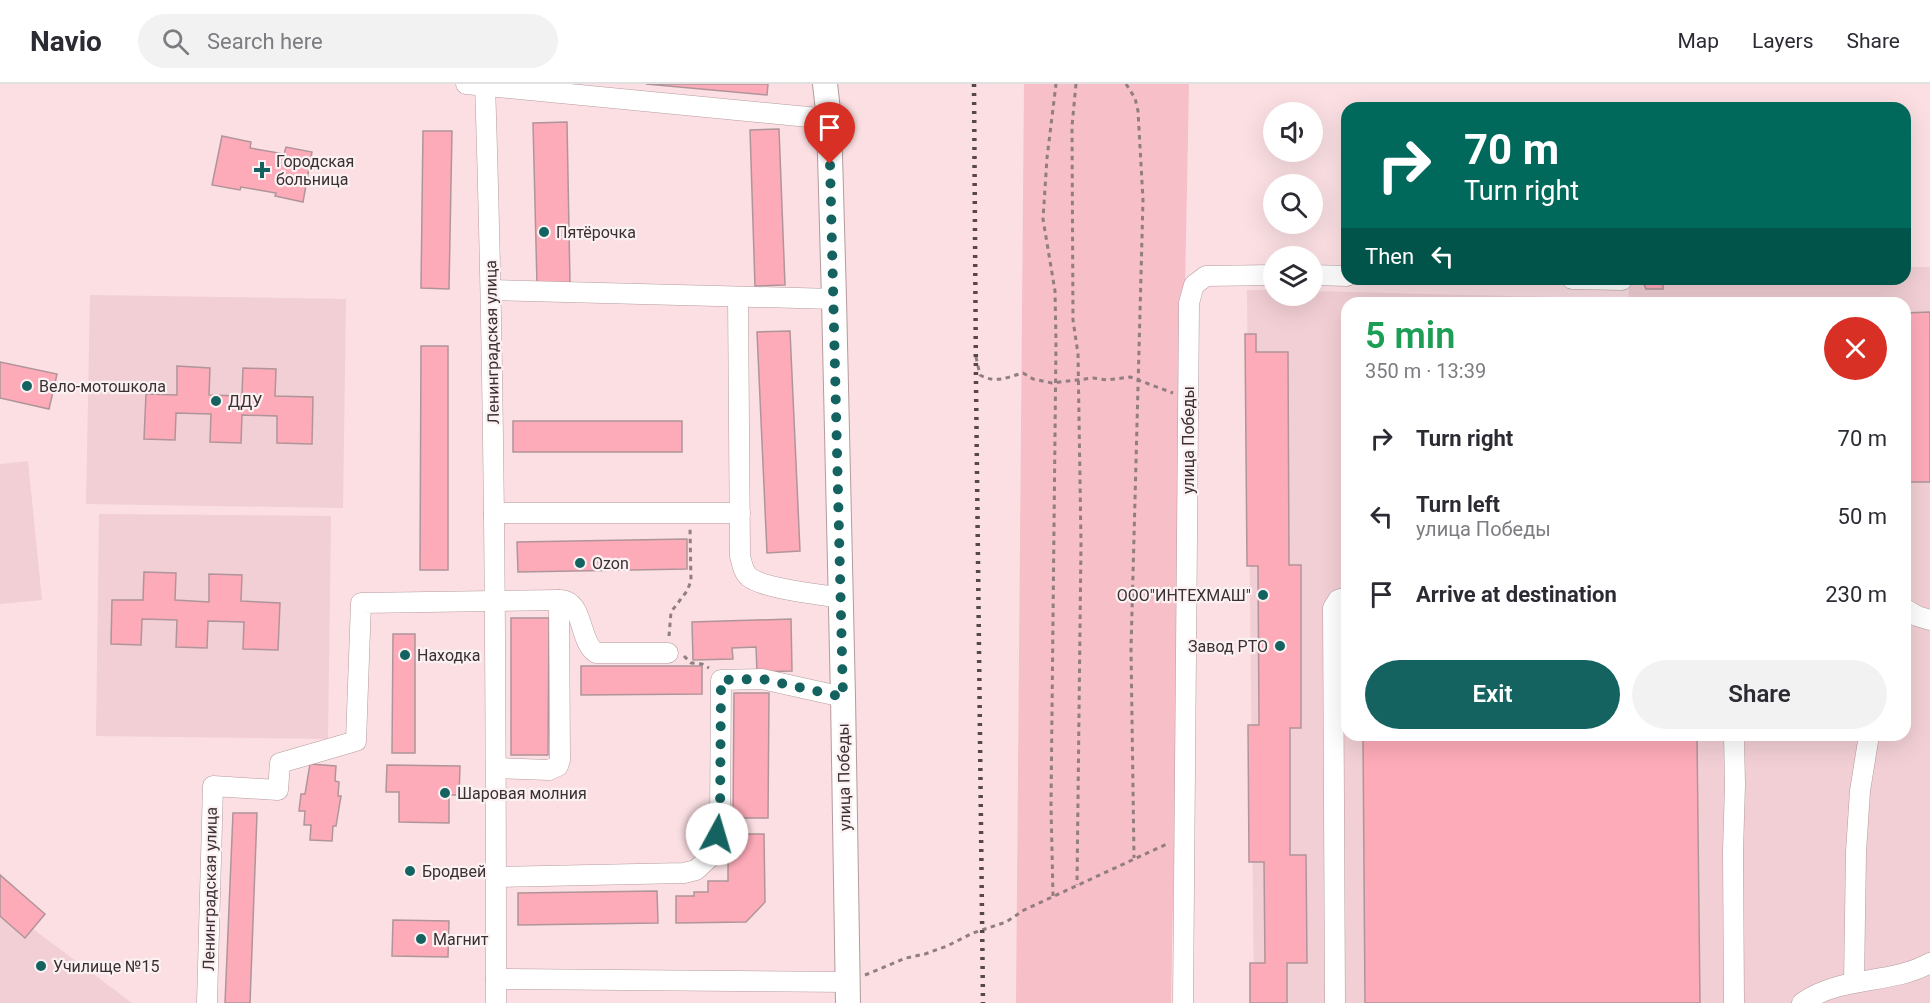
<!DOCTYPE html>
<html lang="en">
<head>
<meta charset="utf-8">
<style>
	:root { --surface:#fff; --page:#f2f2f3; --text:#2b2b33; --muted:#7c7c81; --line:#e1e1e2; --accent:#146361 }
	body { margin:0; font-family:Roboto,sans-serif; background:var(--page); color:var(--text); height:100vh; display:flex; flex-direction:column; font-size:22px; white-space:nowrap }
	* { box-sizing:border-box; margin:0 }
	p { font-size:20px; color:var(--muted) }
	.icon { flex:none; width:33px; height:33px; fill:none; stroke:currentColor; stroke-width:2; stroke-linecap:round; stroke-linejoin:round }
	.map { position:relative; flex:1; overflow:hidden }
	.sheet { position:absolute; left:1341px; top:213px; width:570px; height:444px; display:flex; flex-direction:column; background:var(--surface); border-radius:18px; box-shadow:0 6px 24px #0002 }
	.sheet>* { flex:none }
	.guide { position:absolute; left:1341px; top:18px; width:570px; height:183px; border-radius:18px; box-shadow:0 6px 24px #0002; background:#00695c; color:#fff; overflow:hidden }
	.controls { position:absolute; left:1263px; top:18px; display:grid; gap:12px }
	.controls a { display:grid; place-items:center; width:60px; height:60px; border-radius:50%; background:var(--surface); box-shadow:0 6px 24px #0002; font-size:30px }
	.pin { position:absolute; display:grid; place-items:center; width:51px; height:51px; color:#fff; margin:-62px -26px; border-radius:50% 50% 50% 0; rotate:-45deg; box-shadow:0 0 6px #0007 }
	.pin .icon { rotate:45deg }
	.me { position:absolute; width:66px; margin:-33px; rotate:6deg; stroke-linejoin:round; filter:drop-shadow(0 0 4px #0008) }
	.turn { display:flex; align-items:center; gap:21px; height:126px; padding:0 24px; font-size:27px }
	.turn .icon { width:78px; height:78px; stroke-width:2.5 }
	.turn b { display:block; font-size:42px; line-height:51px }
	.then { display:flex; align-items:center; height:57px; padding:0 24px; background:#0003; gap:12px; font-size:22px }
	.round { display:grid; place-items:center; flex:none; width:63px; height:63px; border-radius:32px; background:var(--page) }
	.overview { display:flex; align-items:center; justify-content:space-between; height:102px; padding:0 24px }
	h1 { font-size:36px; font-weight:600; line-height:45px; color:#1e9e55 }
	.cta { display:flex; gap:12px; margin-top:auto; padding:12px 24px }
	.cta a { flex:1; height:69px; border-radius:36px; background:var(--accent); color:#fff; font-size:24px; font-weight:600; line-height:69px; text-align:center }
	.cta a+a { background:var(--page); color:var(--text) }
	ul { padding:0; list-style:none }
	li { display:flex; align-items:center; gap:18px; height:78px; padding:0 24px }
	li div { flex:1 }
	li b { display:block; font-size:22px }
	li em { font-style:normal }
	header { display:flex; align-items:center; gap:36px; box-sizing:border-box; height:84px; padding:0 30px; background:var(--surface); border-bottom:2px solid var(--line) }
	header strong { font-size:28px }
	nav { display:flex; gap:33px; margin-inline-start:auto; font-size:21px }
	.search { width:420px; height:54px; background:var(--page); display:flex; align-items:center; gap:15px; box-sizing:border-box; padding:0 21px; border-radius:33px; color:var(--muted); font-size:22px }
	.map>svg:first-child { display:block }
	.built { fill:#f2cfd4; fill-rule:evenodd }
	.green { fill:#f7bfc7 }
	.building { fill:#feabb9; stroke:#af9599; stroke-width:1.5 }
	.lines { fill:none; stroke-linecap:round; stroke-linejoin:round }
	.minor-casing { stroke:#b59b9e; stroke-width:21 }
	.major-casing { stroke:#b59b9e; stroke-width:26 }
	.path { stroke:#917e81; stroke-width:3; stroke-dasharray:4.5 4.5; stroke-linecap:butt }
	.minor { stroke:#fff; stroke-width:20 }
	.major { stroke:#fff; stroke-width:24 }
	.rail { stroke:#55474a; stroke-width:4.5; stroke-dasharray:3 6; stroke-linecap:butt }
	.route { stroke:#146361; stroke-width:10; stroke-dasharray:0 18 }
	.poi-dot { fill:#146361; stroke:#fcf1f2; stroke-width:2 }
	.labels { text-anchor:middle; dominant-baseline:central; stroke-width:4.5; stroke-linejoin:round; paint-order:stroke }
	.poi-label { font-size:16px; fill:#3a2f31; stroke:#fcf1f2; text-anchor:start }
	.street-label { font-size:16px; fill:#3a2f31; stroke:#fcf1f2 }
</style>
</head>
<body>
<header>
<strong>Navio</strong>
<div class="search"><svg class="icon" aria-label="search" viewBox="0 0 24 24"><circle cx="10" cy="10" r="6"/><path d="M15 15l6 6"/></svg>Search here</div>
<nav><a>Map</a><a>Layers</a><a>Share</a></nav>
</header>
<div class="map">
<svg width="1930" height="919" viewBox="0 0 1930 919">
	<rect width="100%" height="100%" fill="#fbdfe3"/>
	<g class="built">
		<path d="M1905,183H1930V919H1254L1247,206H1273L1274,212H1312L1313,207L1629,215L1628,195H1905ZM1347,219H1905V651H1347Z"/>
		<polygon points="90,211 346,215 343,424 86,420"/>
		<polygon points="28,377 42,516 0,520 0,380"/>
		<polygon points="99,430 331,432 328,655 96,652"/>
		<polygon points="0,789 45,830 33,845 132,919 0,919"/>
	</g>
	<polygon class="green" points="1024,0 1189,0 1171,919 1016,919"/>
	<g class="building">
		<polygon points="646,0 768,0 767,11"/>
		<polygon points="567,38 570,200 537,201 533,39"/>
		<polygon points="779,45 785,201 755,202 750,46"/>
		<polygon points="423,47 452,47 449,205 421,204"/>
		<polygon points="222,52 251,58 250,64 284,70 286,63 312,68 303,118 275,112 276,109 241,103 240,106 212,101"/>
		<polygon points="1642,195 1663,195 1663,205 1646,205"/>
		<polygon points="1930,228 1930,398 1905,398 1905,229"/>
		<polygon points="790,247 800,467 767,469 757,248"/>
		<polygon points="1245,250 1256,250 1256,268 1288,268 1289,481 1301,481 1301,644 1290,644 1290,771 1306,771 1307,879 1287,879 1287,919 1250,919 1250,879 1265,879 1264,778 1249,778 1248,641 1259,641 1258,482 1247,482"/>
		<polygon points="421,262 448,262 448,486 420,486"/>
		<polygon points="0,278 57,290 49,325 0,314"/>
		<polygon points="177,282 210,284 209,311 242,312 243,284 276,285 275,312 313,313 312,360 277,359 277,332 242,331 241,359 210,358 211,330 176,329 175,356 144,355 146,310 177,311"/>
		<rect x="513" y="337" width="169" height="31"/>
		<polygon points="687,455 687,485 518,488 517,458"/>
		<polygon points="144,488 176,489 175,516 209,518 209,490 242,491 241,517 280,519 278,566 243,565 244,538 208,537 207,564 176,563 177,536 142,535 141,561 111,560 112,516 143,516"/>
		<polygon points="511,534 549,534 548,671 511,671"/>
		<polygon points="791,535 792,587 757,588 756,563 732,564 733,575 693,576 692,538"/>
		<polygon points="393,550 415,550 415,669 392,669"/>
		<polygon points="581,582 702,582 702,610 581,611"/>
		<polygon points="734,609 769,609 768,734 733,734"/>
		<polygon points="1363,651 1697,651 1700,919 1365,919"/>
		<polygon points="310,680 336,682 335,697 339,698 338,712 341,712 336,742 333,742 332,757 310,756 311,741 304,741 305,727 299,727 301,710 305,710"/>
		<polygon points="387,681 460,682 459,711 449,711 449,739 399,738 399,708 386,708"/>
		<polygon points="233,729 257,729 250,919 225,919"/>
		<polygon points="728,750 764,750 765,818 746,838 676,839 676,812 694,812 694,808 708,808 708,797 728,797"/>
		<polygon points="0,791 45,830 25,854 0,832"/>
		<polygon points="657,807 658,839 518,841 518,809"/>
		<polygon points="393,836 449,837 448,873 392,872"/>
	</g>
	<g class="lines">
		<defs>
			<g id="minor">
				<polyline points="466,0 829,35"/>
				<path d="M485,0C495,306 496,613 496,919"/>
				<polyline points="1312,191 1347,192"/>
				<polyline points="1572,195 1622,196"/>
				<polyline points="491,206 834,215"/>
				<path d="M738,213L740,472C742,479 743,488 749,493C764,505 820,510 840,514"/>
				<polyline points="494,429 740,429"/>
				<path d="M559,516C585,516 578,557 596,569H668"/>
				<polyline points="1905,525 1917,532 1930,536"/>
				<polyline points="1734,651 1735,701 1733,767 1734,919"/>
				<polyline points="496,793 684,789 696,786 708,775 714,764 720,735 721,596 762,595 843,613"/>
				<polyline points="496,895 847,898"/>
				<polyline points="1854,898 1856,768 1860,707 1869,651"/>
				<polyline points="207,919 213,702 278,706 280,679 356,657 361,519 559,516 560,676 558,682 549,686 496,684"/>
				<polyline points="1183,919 1189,219 1194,201 1206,192 1274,191"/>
				<polyline points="1335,919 1333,524 1338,516 1347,513"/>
				<path d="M1802,919C1841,891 1891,901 1930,879"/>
			</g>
			<polyline id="major" points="825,0 829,35 834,215 843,613 848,919"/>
		</defs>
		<use href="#minor" class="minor-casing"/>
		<use href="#major" class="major-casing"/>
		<g class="path">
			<polyline points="1076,0 1072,42 1073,236 1078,270 1081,459 1077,801"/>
			<polyline points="1126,0 1135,14 1138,27 1143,116 1131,565 1134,774"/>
			<path d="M976,273L980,291C996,300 1007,293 1023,289L1033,295L1052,299L1093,294L1107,296L1130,293L1173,309"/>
			<polyline points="669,552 671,528 687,507 691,497 690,445"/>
			<polyline points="684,572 691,579 702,580 709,584"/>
			<polyline points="1053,812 1051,721 1056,258 1055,207 1043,135 1047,74 1056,0"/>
			<polyline points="865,891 906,874 925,870 947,862 973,849 1006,838 1024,826 1169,759"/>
		</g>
		<use href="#minor" class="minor"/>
		<use href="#major" class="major"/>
		<polyline class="rail" points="974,0 976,300 983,919"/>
	</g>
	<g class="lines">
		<polyline class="route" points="717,750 720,735 721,596 762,595 843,613 830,80"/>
	</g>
	<g class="poi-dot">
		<path d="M259 77h6v6h6v6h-6v6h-6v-6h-6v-6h6z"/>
		<circle cx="544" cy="148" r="6"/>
		<circle cx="27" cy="302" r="6"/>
		<circle cx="216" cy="317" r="6"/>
		<circle cx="580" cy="479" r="6"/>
		<circle cx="1263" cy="511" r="6"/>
		<circle cx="1280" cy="562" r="6"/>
		<circle cx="405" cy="571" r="6"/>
		<circle cx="445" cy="709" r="6"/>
		<circle cx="410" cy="787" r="6"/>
		<circle cx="421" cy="855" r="6"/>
		<circle cx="41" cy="882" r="6"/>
	</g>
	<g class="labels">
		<g class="poi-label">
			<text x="276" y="77">Городская<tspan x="276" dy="18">больница</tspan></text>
			<text x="556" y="148">Пятёрочка</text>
			<text x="39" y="302">Вело-мотошкола</text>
			<text x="228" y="317">ДДУ</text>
			<text x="592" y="479">Ozon</text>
			<text x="1251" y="511" text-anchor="end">ООО"ИНТЕХМАШ"</text>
			<text x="1268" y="562" text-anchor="end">Завод РТО</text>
			<text x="417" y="571">Находка</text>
			<text x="457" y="709">Шаровая молния</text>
			<text x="422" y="787">Бродвей</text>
			<text x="433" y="855">Магнит</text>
			<text x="53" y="882">Училище №15</text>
		</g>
		<g class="street-label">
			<text transform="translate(492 258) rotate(-91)">Ленинградская улица</text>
			<text transform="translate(1188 356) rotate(-90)">улица Победы</text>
			<text transform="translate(844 693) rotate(-91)">улица Победы</text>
			<text transform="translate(210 805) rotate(-89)">Ленинградская улица</text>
		</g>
	</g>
</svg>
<div class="controls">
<a><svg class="icon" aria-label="sound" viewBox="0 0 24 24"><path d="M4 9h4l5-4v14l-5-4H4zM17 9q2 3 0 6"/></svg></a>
<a><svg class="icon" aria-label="search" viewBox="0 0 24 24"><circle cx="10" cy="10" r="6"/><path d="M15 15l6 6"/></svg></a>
<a><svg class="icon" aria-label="layers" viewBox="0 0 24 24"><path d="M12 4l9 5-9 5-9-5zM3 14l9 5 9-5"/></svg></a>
</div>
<div class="pin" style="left:830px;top:80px;background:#d93025"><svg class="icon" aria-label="arrive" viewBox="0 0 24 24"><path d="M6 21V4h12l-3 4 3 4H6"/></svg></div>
<svg class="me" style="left:717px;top:750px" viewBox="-20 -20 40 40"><circle r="19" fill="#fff"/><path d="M0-13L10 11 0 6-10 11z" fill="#146361"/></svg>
<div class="guide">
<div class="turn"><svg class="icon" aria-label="right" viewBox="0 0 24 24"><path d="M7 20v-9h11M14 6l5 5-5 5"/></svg><div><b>70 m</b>Turn right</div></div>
<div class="then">Then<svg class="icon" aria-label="left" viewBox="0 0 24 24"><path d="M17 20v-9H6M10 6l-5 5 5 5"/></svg></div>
</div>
<section class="sheet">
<div class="overview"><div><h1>5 min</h1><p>350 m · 13:39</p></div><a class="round" style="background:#d93025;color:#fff"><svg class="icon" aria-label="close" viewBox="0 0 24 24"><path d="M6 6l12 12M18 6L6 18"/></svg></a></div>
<ul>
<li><svg class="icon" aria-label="right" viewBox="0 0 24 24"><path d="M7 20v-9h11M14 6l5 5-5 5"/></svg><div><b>Turn right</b></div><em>70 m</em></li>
<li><svg class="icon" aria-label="left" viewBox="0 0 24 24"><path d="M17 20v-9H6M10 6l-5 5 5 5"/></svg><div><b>Turn left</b><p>улица Победы</p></div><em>50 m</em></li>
<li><svg class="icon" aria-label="arrive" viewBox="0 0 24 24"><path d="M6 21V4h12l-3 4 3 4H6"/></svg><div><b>Arrive at destination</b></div><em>230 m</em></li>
</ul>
<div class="cta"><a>Exit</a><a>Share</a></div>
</section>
</div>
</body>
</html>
